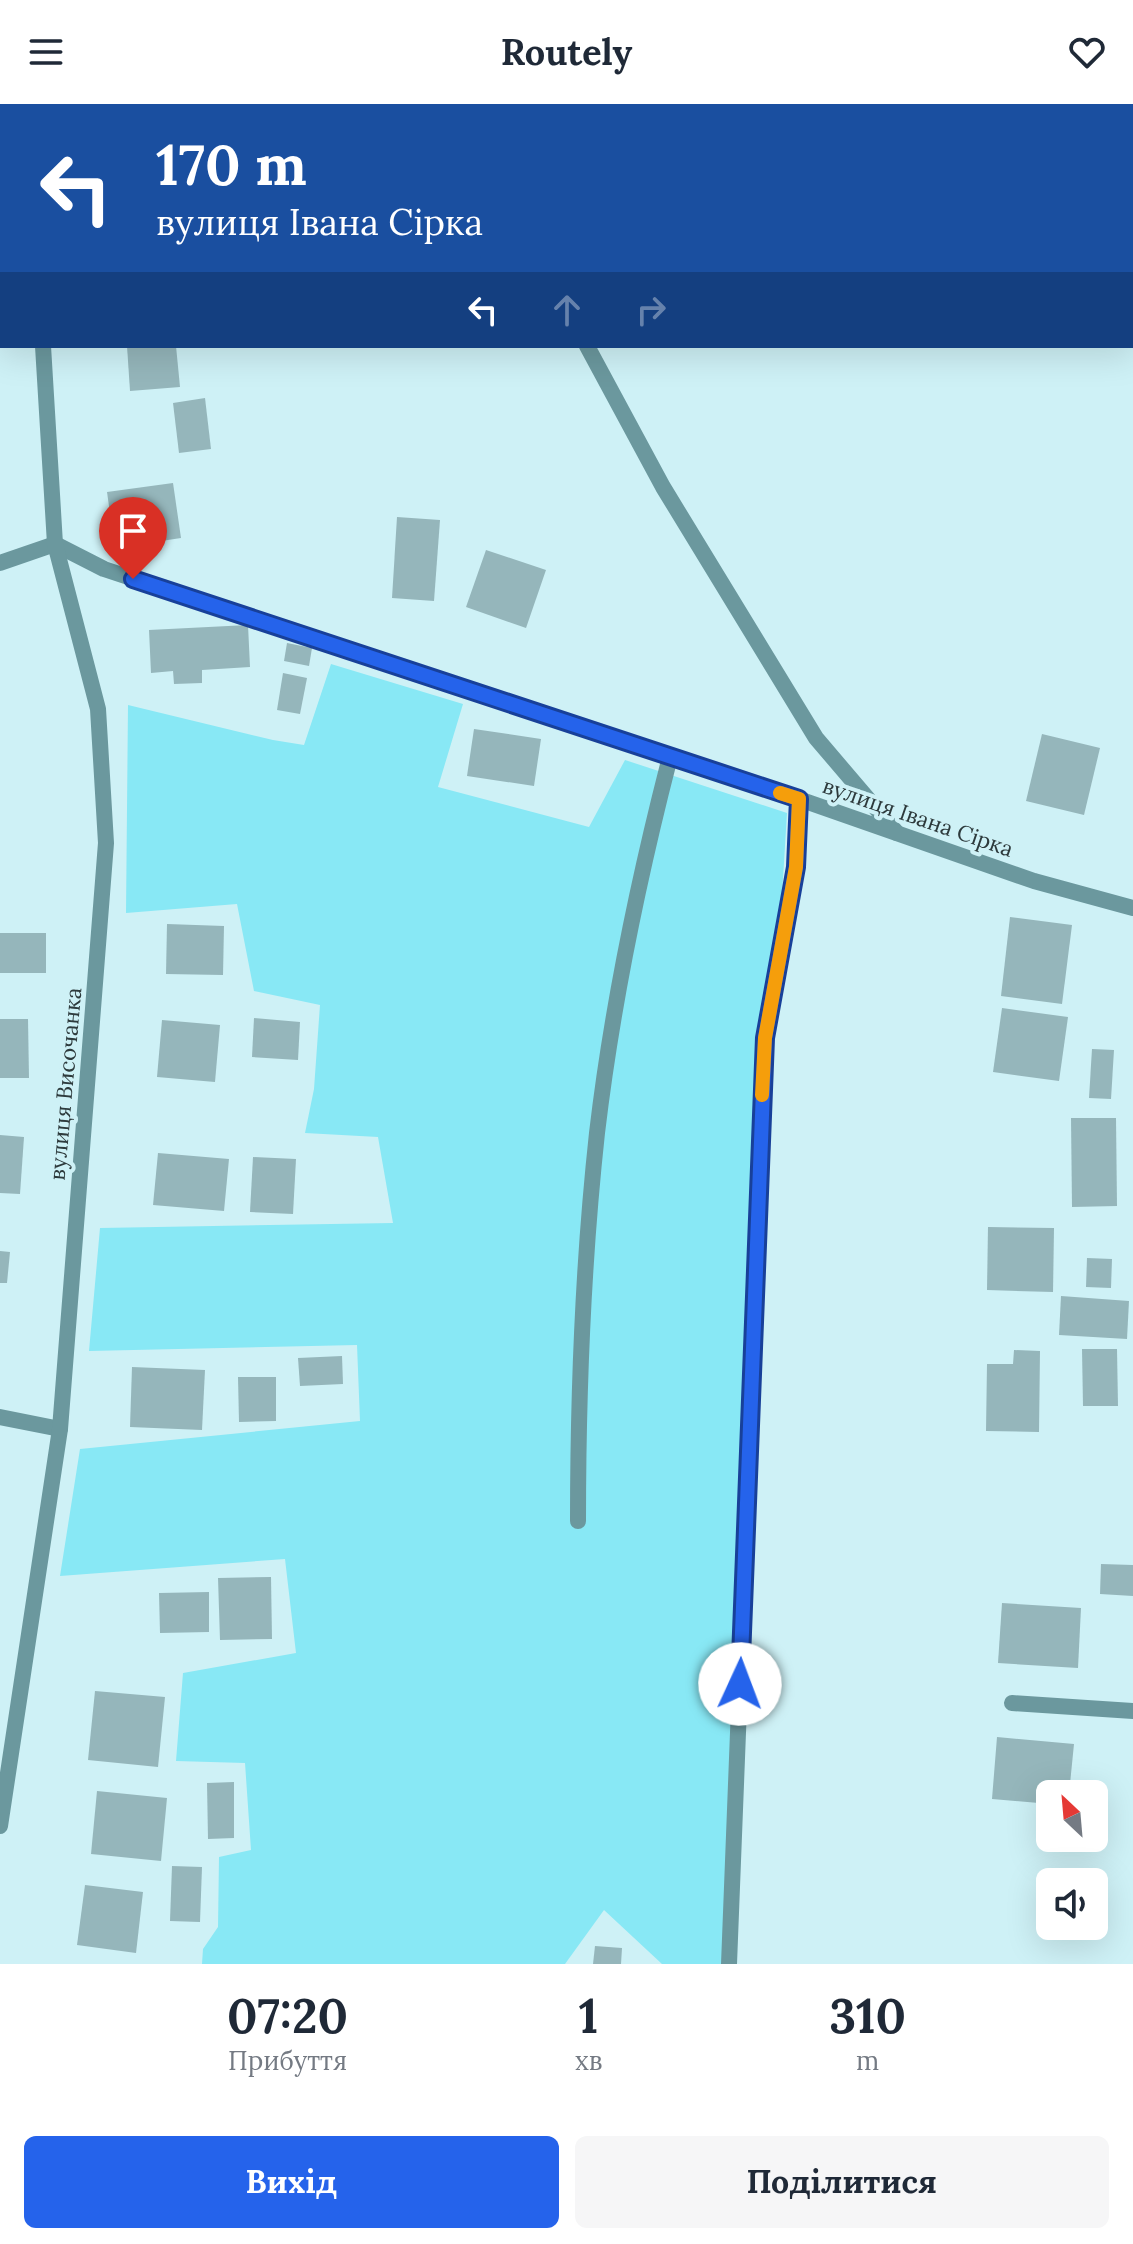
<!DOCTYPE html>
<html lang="uk">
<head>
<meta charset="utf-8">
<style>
	:root { --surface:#fff; --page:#f6f6f7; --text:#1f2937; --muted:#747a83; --accent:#2563eb }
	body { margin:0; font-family:Lora,serif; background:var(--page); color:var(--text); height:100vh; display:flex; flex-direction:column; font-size:30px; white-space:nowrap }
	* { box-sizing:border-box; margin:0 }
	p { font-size:26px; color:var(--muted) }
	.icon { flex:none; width:44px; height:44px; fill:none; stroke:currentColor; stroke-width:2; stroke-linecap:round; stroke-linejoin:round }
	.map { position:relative; height:1860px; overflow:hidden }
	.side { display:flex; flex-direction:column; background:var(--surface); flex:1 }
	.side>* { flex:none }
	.guide { position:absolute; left:0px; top:0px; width:1134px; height:244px; box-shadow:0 8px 32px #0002; background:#1a4fa0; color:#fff; overflow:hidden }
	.needle { width:52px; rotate:334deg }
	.tools { position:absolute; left:1036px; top:1676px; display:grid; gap:16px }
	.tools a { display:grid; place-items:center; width:72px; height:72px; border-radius:12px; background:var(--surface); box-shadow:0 8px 32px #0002; font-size:40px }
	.pin { position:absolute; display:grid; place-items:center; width:68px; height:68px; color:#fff; margin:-82px -34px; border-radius:50% 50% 50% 0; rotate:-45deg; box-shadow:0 0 8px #0007 }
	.pin .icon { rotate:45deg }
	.me { position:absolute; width:88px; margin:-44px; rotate:2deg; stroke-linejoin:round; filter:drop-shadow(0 0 6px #0008) }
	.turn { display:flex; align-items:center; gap:28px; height:168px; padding:0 24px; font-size:36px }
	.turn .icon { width:104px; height:104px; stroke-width:2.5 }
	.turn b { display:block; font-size:56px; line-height:68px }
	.lanes { display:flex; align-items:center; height:76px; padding:0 24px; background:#0003; justify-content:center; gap:40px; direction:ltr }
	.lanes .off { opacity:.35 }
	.eta { display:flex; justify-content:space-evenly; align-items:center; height:136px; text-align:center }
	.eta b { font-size:48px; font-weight:800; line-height:56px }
	.primary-button { display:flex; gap:16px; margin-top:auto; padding:16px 24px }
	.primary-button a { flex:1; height:92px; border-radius:12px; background:var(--accent); color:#fff; font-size:32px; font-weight:800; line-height:92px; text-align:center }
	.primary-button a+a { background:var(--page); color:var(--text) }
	header { display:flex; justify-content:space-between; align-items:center; height:104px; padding:0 24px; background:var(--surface); font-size:36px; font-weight:800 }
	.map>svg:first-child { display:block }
	.green { fill:#88e8f5 }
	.building { fill:#95b6bb }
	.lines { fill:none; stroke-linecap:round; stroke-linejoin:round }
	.service { stroke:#6b989e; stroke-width:16 }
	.minor { stroke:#6b989e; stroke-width:16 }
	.tertiary { stroke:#6b989e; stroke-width:16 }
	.route-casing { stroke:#184099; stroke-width:20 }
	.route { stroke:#2563eb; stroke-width:14 }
	.slow { stroke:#f59e0b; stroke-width:14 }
	.labels { text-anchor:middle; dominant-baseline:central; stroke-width:8; stroke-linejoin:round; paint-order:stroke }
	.street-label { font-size:22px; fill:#2d3a3c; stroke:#cef1f6 }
</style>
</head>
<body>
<header><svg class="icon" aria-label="menu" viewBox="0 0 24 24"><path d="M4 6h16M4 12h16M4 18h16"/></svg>Routely<svg class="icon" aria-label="heart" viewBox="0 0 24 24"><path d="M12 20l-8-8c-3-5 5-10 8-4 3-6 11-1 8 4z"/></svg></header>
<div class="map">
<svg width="1133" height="1860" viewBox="0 0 1133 1860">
	<rect width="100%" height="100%" fill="#cef1f6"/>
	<polygon class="green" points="331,560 463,600 438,683 589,723 625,656 787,709 748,1352 729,1860 662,1860 604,1806 565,1860 202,1860 203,1845 218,1823 219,1753 251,1746 245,1659 176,1657 183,1569 296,1549 285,1455 60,1472 80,1345 360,1317 357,1241 89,1247 100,1124 393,1119 378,1033 305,1029 314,985 320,901 254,887 237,800 126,809 128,601 273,636 304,641"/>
	<g class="building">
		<polygon points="127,242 176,242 180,283 130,287"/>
		<polygon points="205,294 211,345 179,349 173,299"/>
		<polygon points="173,379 181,434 115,444 107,388"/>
		<polygon points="397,413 440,416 434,497 392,494"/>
		<polygon points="486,446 546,466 526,524 466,503"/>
		<polygon points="248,521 250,563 202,566 202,579 174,580 173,567 151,569 149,526"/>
		<polygon points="287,539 312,544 309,562 284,557"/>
		<polygon points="283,569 307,574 300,610 277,606"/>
		<polygon points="474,625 541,635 534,682 467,672"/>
		<polygon points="1042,630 1100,644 1084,711 1026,697"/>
		<polygon points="1010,813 1072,821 1062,900 1001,892"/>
		<polygon points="167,820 224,822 223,871 166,870"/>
		<rect x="0" y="829" width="46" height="40"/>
		<polygon points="1002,904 1068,913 1059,977 993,968"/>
		<polygon points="254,914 300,918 298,956 252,953"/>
		<polygon points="0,915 28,915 29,974 0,974"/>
		<polygon points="162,916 220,921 215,978 157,973"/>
		<polygon points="1092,945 1114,946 1111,995 1089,994"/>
		<polygon points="1071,1014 1116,1014 1117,1102 1072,1103"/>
		<polygon points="0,1031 24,1033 20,1090 0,1089"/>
		<polygon points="158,1049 229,1055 224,1107 153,1101"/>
		<polygon points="253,1053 296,1055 293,1110 250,1108"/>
		<polygon points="988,1123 1054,1124 1053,1188 987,1186"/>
		<polygon points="0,1147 10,1148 7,1179 0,1179"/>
		<polygon points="1087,1154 1112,1155 1111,1184 1086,1183"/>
		<polygon points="1061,1192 1129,1197 1127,1235 1059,1231"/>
		<polygon points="1082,1245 1117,1245 1118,1302 1083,1302"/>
		<polygon points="1014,1246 1040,1247 1039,1328 986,1327 987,1260 1013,1260"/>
		<polygon points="342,1252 343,1280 300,1282 298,1254"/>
		<polygon points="132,1263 205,1266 202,1326 130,1323"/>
		<polygon points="238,1273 276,1273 276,1317 239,1318"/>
		<polygon points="1101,1460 1133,1461 1133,1492 1100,1490"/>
		<polygon points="271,1473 272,1535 220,1536 218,1474"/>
		<polygon points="209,1488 209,1528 160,1529 159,1489"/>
		<polygon points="1002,1499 1081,1504 1078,1564 998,1559"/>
		<polygon points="95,1587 165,1593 158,1663 88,1656"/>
		<polygon points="997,1633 1074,1640 1069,1690 1050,1690 1050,1700 992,1695"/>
		<polygon points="234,1678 234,1734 208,1735 207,1679"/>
		<polygon points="97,1687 167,1694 161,1757 91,1750"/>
		<polygon points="172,1762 202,1763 200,1818 170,1817"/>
		<polygon points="85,1781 143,1788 136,1849 77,1841"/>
		<polygon points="595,1842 622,1844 621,1860 593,1860"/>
	</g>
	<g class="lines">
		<g class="service">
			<polyline points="465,0 466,2"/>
			<polyline points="587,242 663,383 816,634 897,729"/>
		</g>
		<g class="minor">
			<polyline points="0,459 55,440 104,465 799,695 1034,777 1133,804"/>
			<polyline points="0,1313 60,1325"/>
			<path d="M578,1417C578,1287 583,1158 597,1029C612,902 638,777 670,653"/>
			<polyline points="1012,1599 1133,1607"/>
			<polyline points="729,1860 765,934 796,763 799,695"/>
		</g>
		<g class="tertiary">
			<polyline points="28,0 28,2"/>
			<polyline points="0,1722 60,1325 106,739 98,605 55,440 43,242"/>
		</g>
	</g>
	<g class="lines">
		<defs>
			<polyline id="route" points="133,475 799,695 796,763 765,934 740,1580"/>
		</defs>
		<use href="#route" class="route-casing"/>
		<use href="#route" class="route"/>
		<polyline class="slow" points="762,991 765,934 796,763 799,695 780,689"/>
	</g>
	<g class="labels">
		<g class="street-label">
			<text transform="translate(918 713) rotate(19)">вулиця Івана Сірка</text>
			<text transform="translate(65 980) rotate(-85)">вулиця Височанка</text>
		</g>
	</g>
</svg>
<div class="tools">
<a><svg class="needle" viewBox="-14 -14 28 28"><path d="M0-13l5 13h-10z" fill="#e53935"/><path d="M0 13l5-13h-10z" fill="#747a83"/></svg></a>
<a><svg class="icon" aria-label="sound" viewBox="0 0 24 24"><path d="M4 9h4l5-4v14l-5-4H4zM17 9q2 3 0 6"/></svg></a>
</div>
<div class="pin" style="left:133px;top:475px;background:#d93025"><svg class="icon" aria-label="arrive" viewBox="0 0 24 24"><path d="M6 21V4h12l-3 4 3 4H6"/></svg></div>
<svg class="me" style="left:740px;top:1580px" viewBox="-20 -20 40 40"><circle r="19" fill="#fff"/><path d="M0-13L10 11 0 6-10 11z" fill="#2563eb"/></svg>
<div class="guide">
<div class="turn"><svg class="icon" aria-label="left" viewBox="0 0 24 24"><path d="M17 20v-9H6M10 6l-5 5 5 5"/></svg><div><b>170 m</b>вулиця Івана Сірка</div></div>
<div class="lanes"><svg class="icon" aria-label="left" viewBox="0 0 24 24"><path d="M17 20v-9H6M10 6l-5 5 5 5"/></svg><svg class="icon off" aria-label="ahead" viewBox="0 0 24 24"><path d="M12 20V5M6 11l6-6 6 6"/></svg><svg class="icon off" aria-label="right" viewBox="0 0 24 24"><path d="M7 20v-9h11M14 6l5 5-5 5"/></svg></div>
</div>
</div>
<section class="side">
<div class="eta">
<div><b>07:20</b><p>Прибуття</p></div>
<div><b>1</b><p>хв</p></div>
<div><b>310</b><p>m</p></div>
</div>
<div class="primary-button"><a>Вихід</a><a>Поділитися</a></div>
</section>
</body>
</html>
